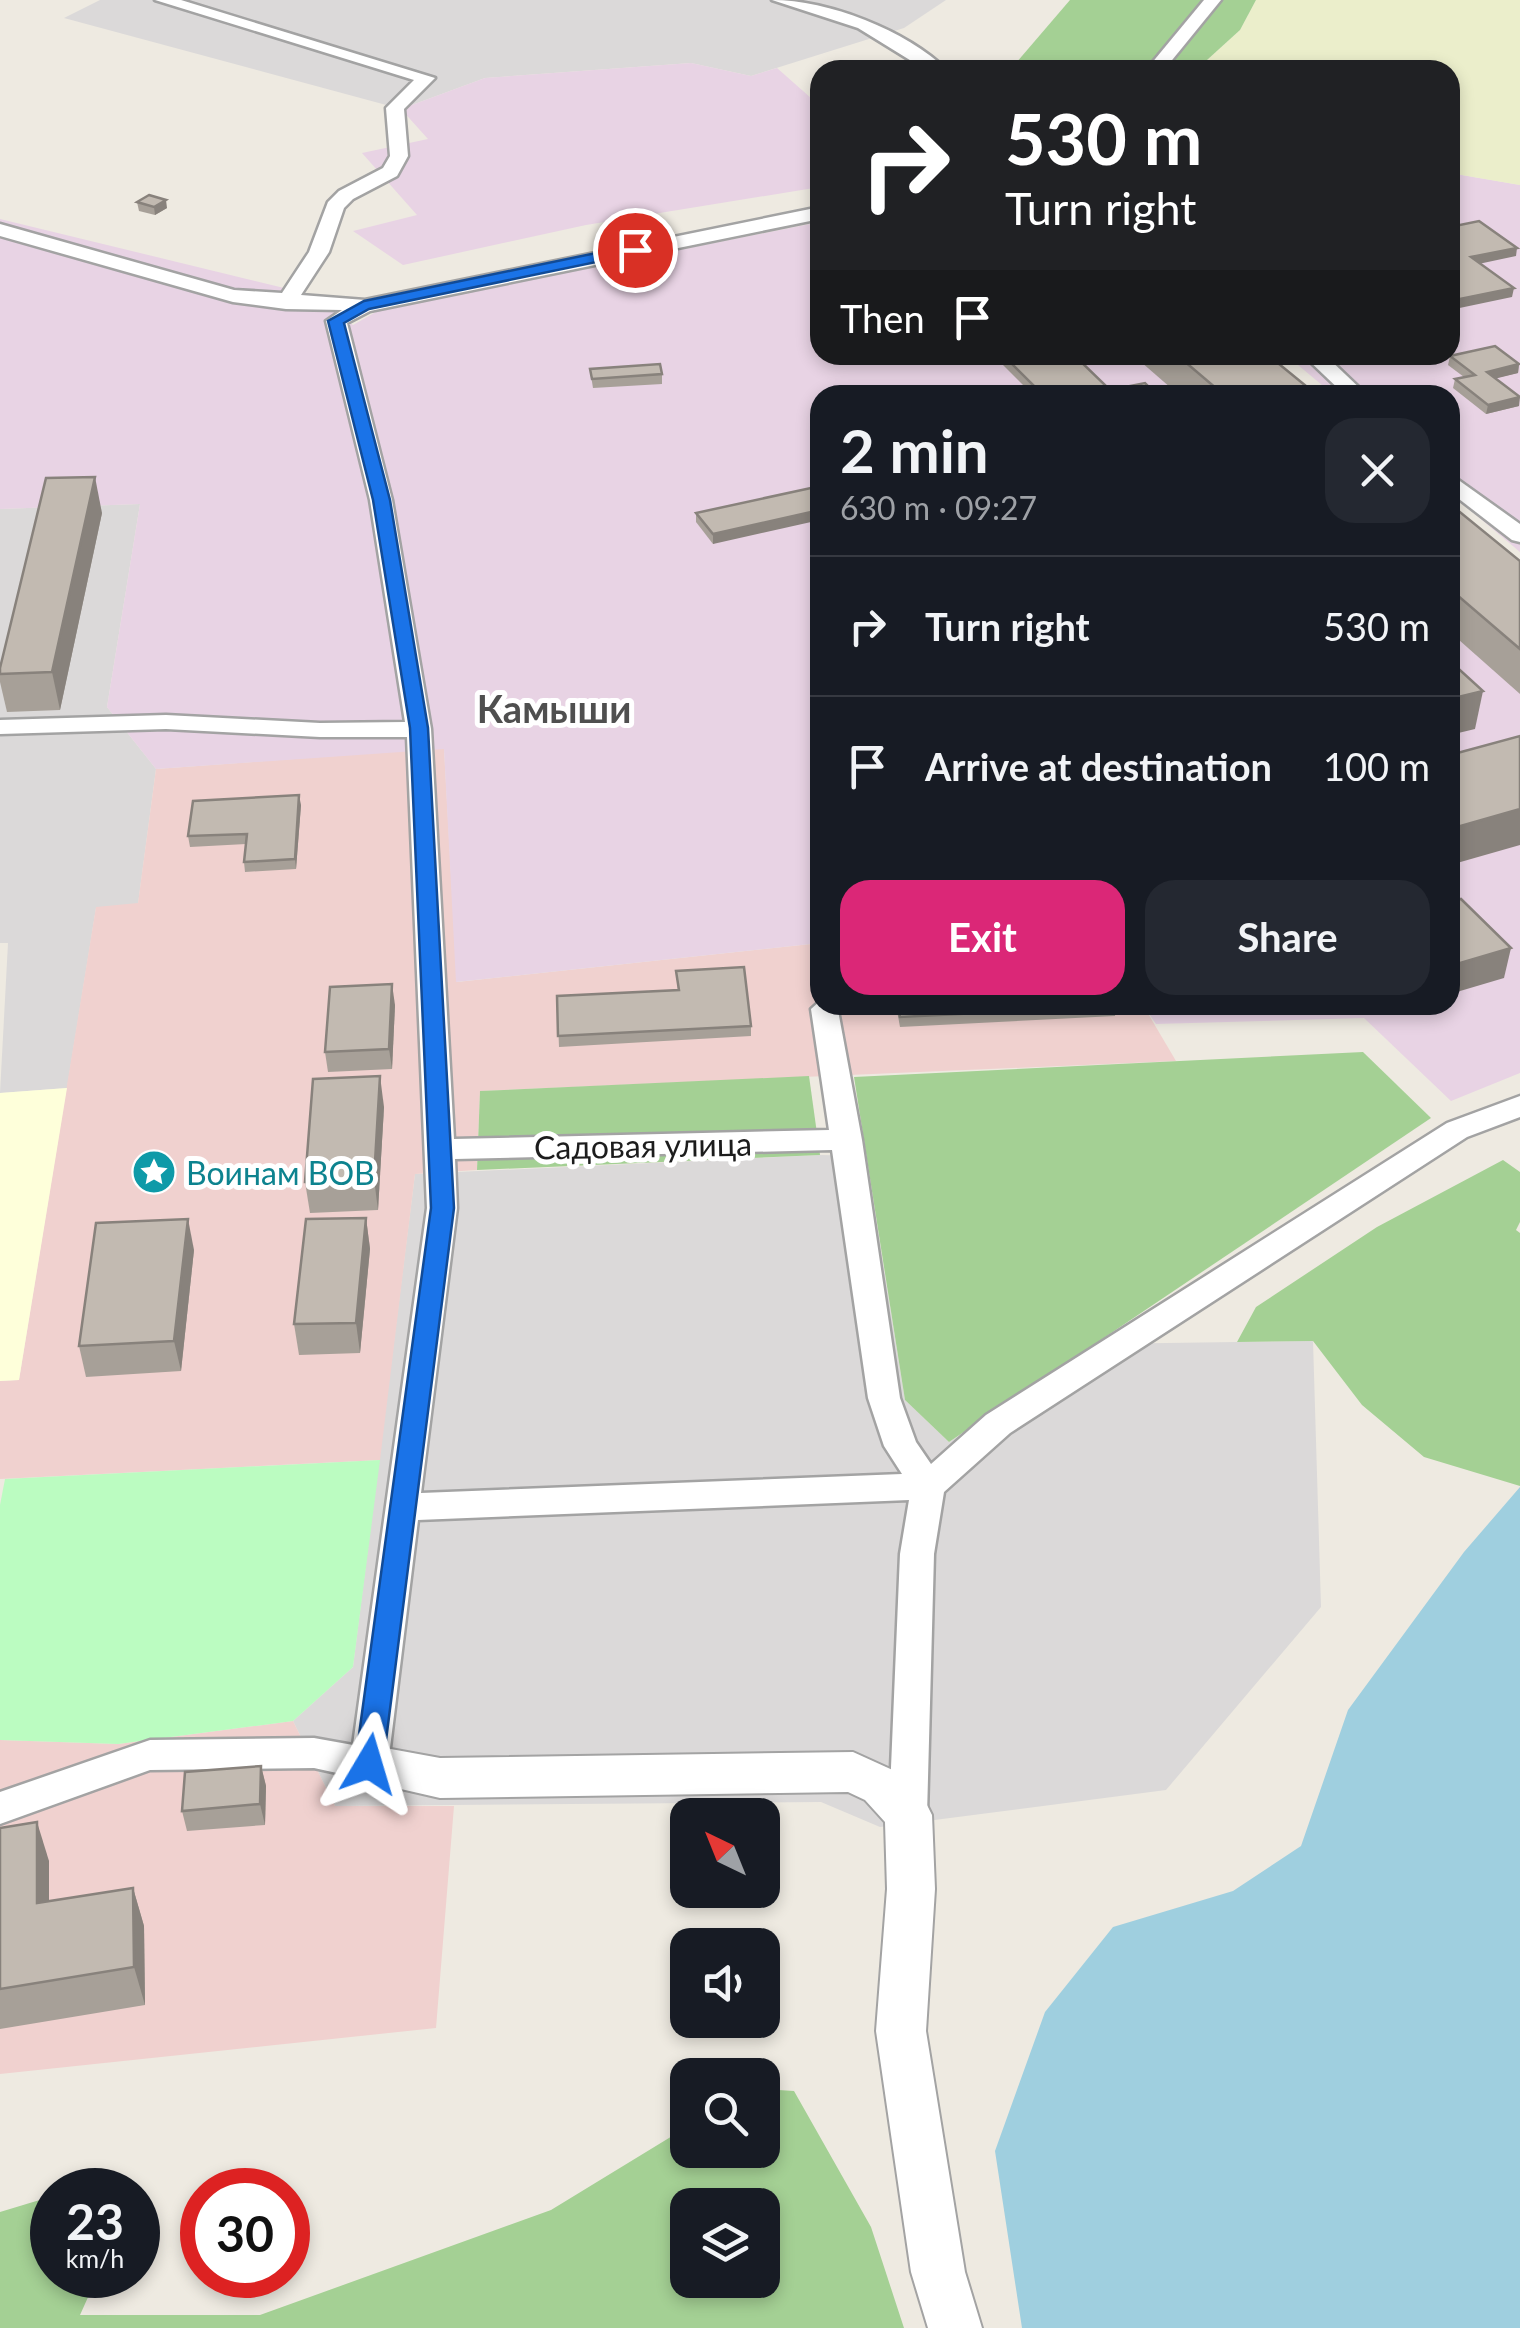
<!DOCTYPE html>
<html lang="en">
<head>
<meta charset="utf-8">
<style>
	:root { --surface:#171b24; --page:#242831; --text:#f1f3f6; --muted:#9ea1a6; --line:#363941; --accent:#db2777 }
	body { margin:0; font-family:Lato,sans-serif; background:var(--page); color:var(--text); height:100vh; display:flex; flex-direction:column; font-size:38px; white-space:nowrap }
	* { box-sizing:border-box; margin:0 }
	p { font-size:32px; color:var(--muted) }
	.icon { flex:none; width:55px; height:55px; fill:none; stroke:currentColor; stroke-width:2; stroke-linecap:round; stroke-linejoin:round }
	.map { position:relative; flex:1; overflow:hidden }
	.side { position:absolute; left:810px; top:385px; width:650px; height:630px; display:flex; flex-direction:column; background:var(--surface); border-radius:30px; box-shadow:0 5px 15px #0003 }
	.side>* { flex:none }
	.top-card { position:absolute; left:810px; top:60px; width:650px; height:305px; border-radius:30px; box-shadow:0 5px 15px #0003; background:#202124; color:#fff; overflow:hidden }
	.needle { width:65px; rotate:317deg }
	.buttons { position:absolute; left:670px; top:1798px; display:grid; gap:20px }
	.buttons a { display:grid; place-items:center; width:110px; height:110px; border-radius:20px; background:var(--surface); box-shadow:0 5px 15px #0003; font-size:50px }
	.speed { position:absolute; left:30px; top:2168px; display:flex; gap:20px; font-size:50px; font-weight:700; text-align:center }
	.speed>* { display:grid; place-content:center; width:130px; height:130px; border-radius:50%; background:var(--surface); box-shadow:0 5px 15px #0003; line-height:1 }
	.speed small { font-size:25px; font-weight:400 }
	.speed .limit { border:15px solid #d22; background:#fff; color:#111 }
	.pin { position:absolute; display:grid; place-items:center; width:85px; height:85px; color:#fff; margin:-42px; border:5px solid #fff; border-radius:50%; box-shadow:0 2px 10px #0007 }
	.me { position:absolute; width:110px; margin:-55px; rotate:7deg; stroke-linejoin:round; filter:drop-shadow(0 0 8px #0008) }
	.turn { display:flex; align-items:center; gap:35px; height:210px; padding:0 30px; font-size:45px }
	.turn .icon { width:130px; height:130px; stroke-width:2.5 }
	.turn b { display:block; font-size:70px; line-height:85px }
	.then { display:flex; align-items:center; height:95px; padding:0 30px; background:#0003; gap:20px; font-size:38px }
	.round { display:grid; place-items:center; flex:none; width:105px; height:105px; border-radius:30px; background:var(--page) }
	.head { display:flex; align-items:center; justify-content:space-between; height:170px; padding:0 30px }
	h1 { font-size:60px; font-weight:700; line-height:75px }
	.action { display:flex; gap:20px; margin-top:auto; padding:20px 30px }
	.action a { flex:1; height:115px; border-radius:30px; background:var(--accent); color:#fff; font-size:40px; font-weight:700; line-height:115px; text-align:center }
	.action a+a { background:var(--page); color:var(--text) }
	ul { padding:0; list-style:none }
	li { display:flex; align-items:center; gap:30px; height:140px; padding:0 30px; border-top:2px solid var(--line) }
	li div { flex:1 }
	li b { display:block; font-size:38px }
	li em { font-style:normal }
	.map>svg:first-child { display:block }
	.residential { fill:#dbd9d9 }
	.commercial { fill:#f0d1cf }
	.industrial { fill:#e8d3e4 }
	.education { fill:#feffda }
	.farmland { fill:#ebeecb }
	.forest { fill:#a4d094; fill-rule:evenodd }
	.park { fill:#bbfcc1 }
	.water { fill:#9fcfdf }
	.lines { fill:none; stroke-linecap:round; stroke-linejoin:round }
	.minor-casing { stroke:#a3a3a3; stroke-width:5 }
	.tertiary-casing { stroke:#a3a3a3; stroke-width:4 }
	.minor { fill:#fff; fill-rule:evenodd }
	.tertiary { fill:#fff; fill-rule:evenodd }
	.wall { fill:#a7a098 }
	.shaded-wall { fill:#88827c }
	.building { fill:#c2bab1; stroke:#88827c; stroke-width:2.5 }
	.route { fill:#1a73e8; stroke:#114b97; stroke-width:2.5 }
	.labels { text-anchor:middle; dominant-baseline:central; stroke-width:10; stroke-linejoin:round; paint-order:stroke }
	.street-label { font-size:32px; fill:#1c1c1c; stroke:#fff }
	.culture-label { font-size:32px; fill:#0d838f; stroke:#fff; text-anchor:start }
	.quarter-label { font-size:38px; font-weight:bold; fill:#4f4f4f; stroke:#fff }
</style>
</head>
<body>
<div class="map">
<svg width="1520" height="2328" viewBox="0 0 1520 2328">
	<rect width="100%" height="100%" fill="#eeeae1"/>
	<g class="residential">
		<polygon points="100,0 946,0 904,28 751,76 691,63 485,78 401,109 64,18"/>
		<polygon points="140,504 107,707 156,769 138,904 96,908 67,1088 0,1093 8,943 0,943 0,509"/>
		<polygon points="820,1155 866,1156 905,1400 949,1442 1096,1344 1313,1341 1321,1607 1166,1790 880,1827 821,1802 335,1806 293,1721 353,1667 415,1174"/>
	</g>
	<g class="commercial">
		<polygon points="444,748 457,982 820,943 820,1005 1143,1005 1176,1061 480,1091 477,1170 415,1174 380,1460 0,1479 0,1381 19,1380 96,907 138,903 156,769"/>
		<polygon points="293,1721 335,1806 454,1806 436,2028 0,2074 0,1740 118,1744"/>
	</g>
	<g class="industrial">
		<polygon points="691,63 751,76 777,68 820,106 820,187 586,225 403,265 353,231 417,215 362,153 428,139 401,109 485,78"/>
		<polygon points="1450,173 1520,185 1520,552 1450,493 1450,395 1334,395 1286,355 1450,355"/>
		<polygon points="0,219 309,294 353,325 381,309 820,222 820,355 1222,355 1270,395 820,395 820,943 456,982 444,749 156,769 107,707 140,504 0,509"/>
		<polygon points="1450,546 1520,605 1520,1073 1451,1101 1364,1018 1156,1024 1143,1005 1450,1005"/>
	</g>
	<polygon class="education" points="67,1088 19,1380 0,1381 0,1093"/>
	<polygon class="farmland" points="1256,0 1520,0 1520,185 1450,173 1450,70 1196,70 1240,30"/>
	<g class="forest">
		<polygon points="1070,0 1256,0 1240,30 1196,70 1010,70"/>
		<polygon points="1363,1052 1431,1118 949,1442 905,1400 854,1077"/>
		<polygon points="809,1076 820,1155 477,1170 480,1091"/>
		<polygon points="1503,1160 1520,1172 1520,1222 1516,1230 1520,1233 1520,1486 1424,1457 1362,1405 1313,1341 1237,1342 1256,1307 1377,1227"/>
		<path d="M763,2089L794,2091L871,2227L904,2328H0V2212L43,2199L52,2205V2275H98L80,2315H260L551,2210L687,2127L688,2150H762ZM688,2205H762V2280H688Z"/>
	</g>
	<polygon class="park" points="380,1460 353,1667 293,1721 118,1744 0,1740 0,1505 5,1479"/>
	<polygon class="water" points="1520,1487 1520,2328 1022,2328 995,2151 1045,2012 1113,1927 1233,1891 1301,1846 1348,1710 1464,1552"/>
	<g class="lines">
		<defs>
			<g id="minor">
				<path d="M155,0H181L435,78L404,109L408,156L397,176L353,199L344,208L329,252L301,295L365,300L820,207V219L370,311L347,323L392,500L431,729L454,1139L829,1130L811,1009L820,1001V1005H837L862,1140L900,1398L916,1442L931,1464L986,1415L1447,1123L1520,1096V1117L1467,1137L1010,1433L944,1492L934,1554L927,1815L921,1826L908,1831L895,1826L889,1815L900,1554L909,1500L418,1520L388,1764L382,1775L369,1780L314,1768L150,1770L0,1824V1792L150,1740L314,1738L353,1745L427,1208L407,737H320L166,729L0,734V720L166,715L320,723L405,722L370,500L326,321L342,310L286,309L233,302L0,236V224L234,290L282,293L309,252L328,202L339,191L383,168L390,156L386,108L414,80ZM832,1150L868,1398L884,1446L902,1474L421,1493L457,1208L455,1159Z"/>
				<path d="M772,0C828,0 906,30 947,70H926L858,28Z"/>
				<polygon points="1204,0 1221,0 1164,70 1146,70"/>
				<polygon points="1303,355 1325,355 1367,395 1345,395"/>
				<polygon points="1450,474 1520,524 1520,542 1512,540 1450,492"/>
			</g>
			<polygon id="tertiary" points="369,1745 440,1758 853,1752 897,1772 925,1801 932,1815 935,1889 926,2031 965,2272 982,2328 928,2328 911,2272 876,2031 887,1889 885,1822 865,1800 848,1792 440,1798 353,1778 346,1764 353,1750"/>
		</defs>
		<use href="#minor" class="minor-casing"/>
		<use href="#tertiary" class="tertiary-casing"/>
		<use href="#minor" class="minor"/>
		<use href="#tertiary" class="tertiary"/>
	</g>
	<g class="wall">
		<polygon points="137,202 167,208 155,215 139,211"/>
		<polygon points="998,355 1074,355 1110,390 1157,395 1033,395 998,360"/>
		<polygon points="1133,355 1268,355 1317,395 1179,395"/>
		<polygon points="1450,356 1519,364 1518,373 1496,378 1519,406 1486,414 1453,388 1455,379 1464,377 1448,365"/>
		<polygon points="590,369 662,374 662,384 593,388"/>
		<polygon points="820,486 713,544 696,522 696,513"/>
		<polygon points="1450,504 1520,561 1520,694 1450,632"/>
		<polygon points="102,513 60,710 7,712 0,682 0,668"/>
		<polygon points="301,805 296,869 245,872 244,862 246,844 190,847 188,836"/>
		<polygon points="676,971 751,1026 751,1036 559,1047 557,996 678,990"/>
		<polygon points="395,1005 392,1069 328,1072 325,1052"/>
		<polygon points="896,1005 1116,1005 1115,1016 900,1027"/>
		<polygon points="1377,1005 1413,1005 1384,1014"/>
		<polygon points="384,1107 378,1210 310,1213 305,1182"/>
		<polygon points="366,1218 370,1249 360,1353 299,1355 294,1324"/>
		<polygon points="194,1250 181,1371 86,1377 79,1346"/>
		<polygon points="261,1766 266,1786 265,1825 187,1831 182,1811"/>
		<polygon points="0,1828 49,1861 49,1901 133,1888 144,1926 145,2005 0,2029"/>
	</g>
	<g class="shaded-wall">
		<polygon points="166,200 167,208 155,215 154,207"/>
		<polygon points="1517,248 1516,256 1469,266 1471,257"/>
		<polygon points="1514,288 1512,297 1450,310 1450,301"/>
		<polygon points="1519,364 1518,373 1486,381 1487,372"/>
		<polygon points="1520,397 1519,406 1486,414 1488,405"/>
		<polygon points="95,477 102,513 60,710 52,672"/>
		<polygon points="820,510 820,520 713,544 713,534"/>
		<polygon points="1483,691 1475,729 1450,735 1450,699"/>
		<polygon points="299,795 301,805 296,869 295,859"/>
		<polygon points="1520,809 1520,845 1450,865 1450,829"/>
		<polygon points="1511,948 1504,978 1450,994 1450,966"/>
		<polygon points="392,984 395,1005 392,1069 389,1049"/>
		<polygon points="1386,1005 1413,1005 1384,1014"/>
		<polygon points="380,1076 384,1107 378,1210 374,1179"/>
		<polygon points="366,1218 370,1249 360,1353 356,1323"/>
		<polygon points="188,1219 194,1250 181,1371 174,1341"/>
		<polygon points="261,1766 266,1786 265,1825 260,1804"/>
		<polygon points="37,1822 49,1861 49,1942 37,1903"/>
		<polygon points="133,1888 144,1926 145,2005 134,1967"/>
	</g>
	<g class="building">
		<polygon points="149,195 166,200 154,207 137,202"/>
		<polygon points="1479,221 1517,248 1471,257 1514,288 1450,301 1450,227"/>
		<polygon points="1495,346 1519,364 1487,372 1520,397 1488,405 1455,379 1475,375 1450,356"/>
		<polygon points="1003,355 1074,355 1110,390 1145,383 1157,395 1043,395"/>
		<polygon points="1177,355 1268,355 1317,395 1224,395"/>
		<polygon points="660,364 662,374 592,379 590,369"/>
		<polygon points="95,477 52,672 0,674 0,668 46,478"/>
		<polygon points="820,486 820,510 713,534 696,513"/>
		<polygon points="1450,504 1520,561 1520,649 1450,589"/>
		<polygon points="1450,661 1483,691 1450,699"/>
		<polygon points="1520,736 1520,809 1450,829 1450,755"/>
		<polygon points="299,795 295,859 244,862 247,834 188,836 193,801"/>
		<polygon points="1461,899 1511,948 1450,966 1450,902"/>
		<polygon points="744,967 751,1026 558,1036 557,996 679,990 676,971"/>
		<polygon points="392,984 389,1049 325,1052 330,987"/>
		<polygon points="898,1005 1116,1005 1116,1006 900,1017"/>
		<polygon points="380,1076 374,1179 305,1182 313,1079"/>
		<polygon points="366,1218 356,1323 294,1324 306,1219"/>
		<polygon points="188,1219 174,1341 79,1346 96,1223"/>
		<polygon points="261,1766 260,1804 182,1811 185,1772"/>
		<polygon points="37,1822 37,1903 133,1888 134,1967 0,1989 0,1828"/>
	</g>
	<polygon class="route" points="635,245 642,250 640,253 369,309 344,323 390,500 428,728 454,1208 383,1764 379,1772 369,1776 359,1772 355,1764 431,1208 410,728 373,500 328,321 364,301"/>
	<defs>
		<symbol id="sight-disc" viewBox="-11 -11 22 22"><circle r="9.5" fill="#0f9aa8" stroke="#fff"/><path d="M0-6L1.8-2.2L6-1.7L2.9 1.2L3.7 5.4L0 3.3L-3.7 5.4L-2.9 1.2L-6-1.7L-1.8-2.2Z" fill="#fff"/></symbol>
	</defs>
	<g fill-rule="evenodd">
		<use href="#sight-disc" x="129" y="1147" width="50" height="50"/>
	</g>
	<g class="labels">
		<g class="street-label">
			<text transform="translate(643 1145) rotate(-1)">Садовая улица</text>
		</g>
		<g class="culture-label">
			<text x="186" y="1172">Воинам ВОВ</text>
		</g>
		<g class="quarter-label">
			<text x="554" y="708">Камыши</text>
		</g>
	</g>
</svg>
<div class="buttons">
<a><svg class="needle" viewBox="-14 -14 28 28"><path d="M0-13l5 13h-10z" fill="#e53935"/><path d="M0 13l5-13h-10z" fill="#9ea1a6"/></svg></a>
<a><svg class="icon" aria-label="sound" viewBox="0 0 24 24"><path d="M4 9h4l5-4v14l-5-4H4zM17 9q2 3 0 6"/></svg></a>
<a><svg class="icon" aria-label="search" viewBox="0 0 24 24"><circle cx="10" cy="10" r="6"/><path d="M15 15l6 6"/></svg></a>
<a><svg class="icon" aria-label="layers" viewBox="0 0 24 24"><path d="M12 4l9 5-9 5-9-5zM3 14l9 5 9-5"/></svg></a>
</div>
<div class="speed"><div>23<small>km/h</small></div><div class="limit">30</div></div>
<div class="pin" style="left:635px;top:250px;background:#d93025"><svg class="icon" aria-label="arrive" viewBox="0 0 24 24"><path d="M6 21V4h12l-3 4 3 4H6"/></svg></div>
<svg class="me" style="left:369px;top:1764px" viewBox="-20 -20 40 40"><path d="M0-17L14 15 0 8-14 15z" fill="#1a73e8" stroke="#fff" stroke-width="4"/></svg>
<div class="top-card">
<div class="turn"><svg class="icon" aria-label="right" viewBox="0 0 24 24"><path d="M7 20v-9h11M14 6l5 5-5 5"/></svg><div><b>530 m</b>Turn right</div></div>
<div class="then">Then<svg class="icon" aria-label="arrive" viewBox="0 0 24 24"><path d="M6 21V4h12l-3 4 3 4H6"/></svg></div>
</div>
<section class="side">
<div class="head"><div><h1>2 min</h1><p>630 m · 09:27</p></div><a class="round"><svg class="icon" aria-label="close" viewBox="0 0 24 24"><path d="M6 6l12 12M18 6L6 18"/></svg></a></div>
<ul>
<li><svg class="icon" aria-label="right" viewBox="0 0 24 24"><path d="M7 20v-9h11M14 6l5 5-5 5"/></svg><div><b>Turn right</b></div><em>530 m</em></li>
<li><svg class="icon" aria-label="arrive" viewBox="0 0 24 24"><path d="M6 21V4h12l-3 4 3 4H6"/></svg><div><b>Arrive at destination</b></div><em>100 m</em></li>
</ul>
<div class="action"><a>Exit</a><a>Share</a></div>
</section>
</div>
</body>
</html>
